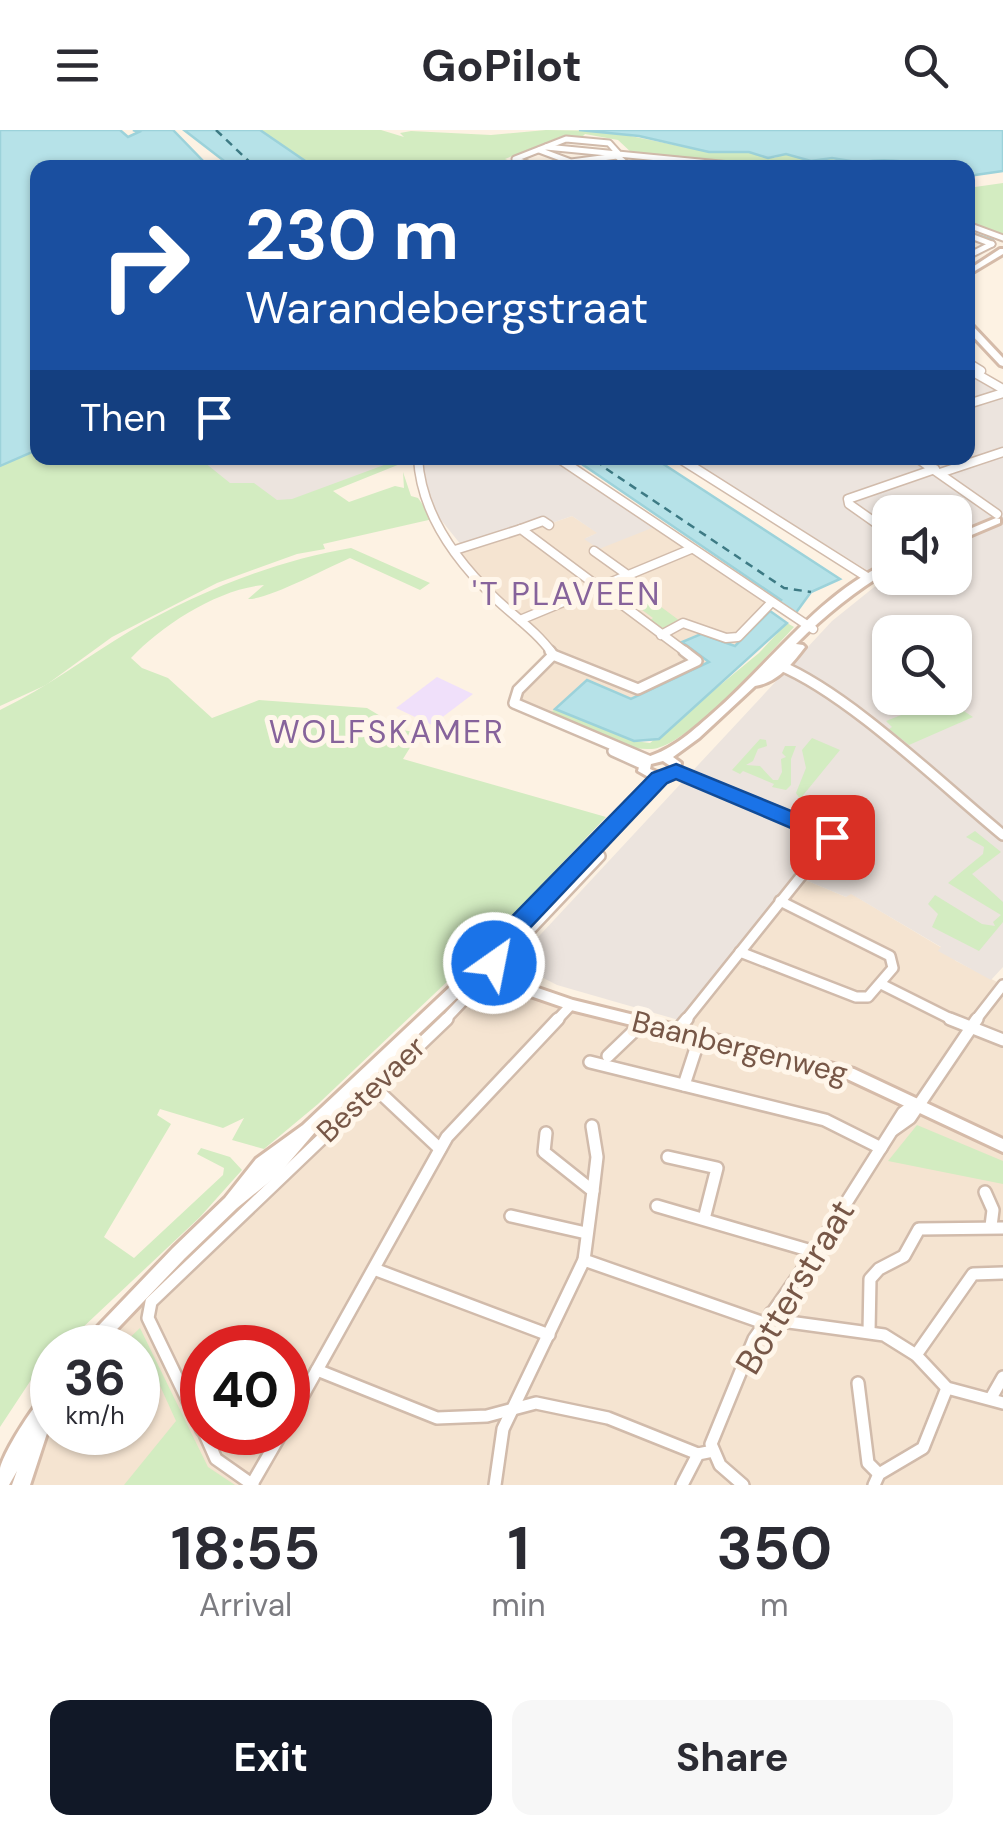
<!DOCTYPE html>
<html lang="en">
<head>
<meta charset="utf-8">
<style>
	:root { --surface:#fff; --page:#f7f7f7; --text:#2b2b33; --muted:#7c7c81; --accent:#111827 }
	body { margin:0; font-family:"DM Sans",sans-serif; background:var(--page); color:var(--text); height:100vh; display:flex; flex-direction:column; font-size:38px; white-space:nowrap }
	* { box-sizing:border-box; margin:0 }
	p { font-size:32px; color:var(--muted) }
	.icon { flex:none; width:55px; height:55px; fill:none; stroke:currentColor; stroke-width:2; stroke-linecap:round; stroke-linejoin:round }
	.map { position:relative; height:1355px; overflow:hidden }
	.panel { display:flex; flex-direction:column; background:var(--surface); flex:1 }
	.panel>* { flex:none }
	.banner { position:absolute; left:30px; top:30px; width:945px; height:305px; border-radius:20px; box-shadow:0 2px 8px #0004; background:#1a4fa0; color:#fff; overflow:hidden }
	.buttons { position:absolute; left:872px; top:365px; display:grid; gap:20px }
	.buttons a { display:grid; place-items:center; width:100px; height:100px; border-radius:20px; background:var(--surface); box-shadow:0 2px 8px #0004; font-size:50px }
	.speed { position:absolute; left:30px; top:1195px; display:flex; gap:20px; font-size:50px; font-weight:700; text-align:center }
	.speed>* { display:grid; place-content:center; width:130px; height:130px; border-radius:50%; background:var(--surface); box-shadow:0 2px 8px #0004; line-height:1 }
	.speed small { font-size:25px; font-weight:400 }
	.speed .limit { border:15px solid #d22; background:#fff; color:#111 }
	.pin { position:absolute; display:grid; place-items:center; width:85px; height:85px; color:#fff; margin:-42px; border-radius:20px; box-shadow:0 5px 15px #0006 }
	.me { position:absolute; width:110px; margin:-55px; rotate:33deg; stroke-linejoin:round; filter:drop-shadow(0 0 8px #0008) }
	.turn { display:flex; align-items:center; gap:35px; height:210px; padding:0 50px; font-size:45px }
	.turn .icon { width:130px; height:130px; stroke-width:2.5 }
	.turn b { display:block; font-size:70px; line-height:85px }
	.then { display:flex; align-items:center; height:95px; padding:0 50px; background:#0003; gap:20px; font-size:38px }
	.eta { display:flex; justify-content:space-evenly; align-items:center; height:170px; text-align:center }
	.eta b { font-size:60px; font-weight:700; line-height:70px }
	.primary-button { display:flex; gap:20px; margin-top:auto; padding:20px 50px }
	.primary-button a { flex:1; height:115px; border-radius:20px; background:var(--accent); color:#fff; font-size:40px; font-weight:700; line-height:115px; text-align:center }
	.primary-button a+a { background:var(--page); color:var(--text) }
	header { display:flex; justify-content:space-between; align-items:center; height:130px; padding:0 50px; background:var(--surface); font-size:45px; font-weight:700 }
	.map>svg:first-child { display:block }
	.residential { fill:#f5e4d1; fill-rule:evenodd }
	.industrial { fill:#ece4de; fill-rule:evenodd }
	.education { fill:#f0e0fa }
	.green { fill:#d3ecc1 }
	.water { fill:#b6e2e8; stroke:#9cd2da; stroke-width:2.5 }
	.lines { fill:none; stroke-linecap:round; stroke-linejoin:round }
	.stream { stroke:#9cd2da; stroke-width:2.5 }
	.ferry { stroke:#3d7a84; stroke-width:2.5; stroke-dasharray:8 6; stroke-linecap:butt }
	.street-far3-casing { stroke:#d1bbab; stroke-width:9 }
	.street-far2-casing { stroke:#d1bbab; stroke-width:11 }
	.street-far1-casing { stroke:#d1bbab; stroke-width:14 }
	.street-casing { stroke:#d1bbab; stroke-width:16 }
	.secondary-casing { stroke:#d5bba9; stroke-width:6 }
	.street-far3 { stroke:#fff; stroke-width:5 }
	.street-far2 { stroke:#fff; stroke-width:8 }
	.street-far1 { stroke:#fff; stroke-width:9 }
	.street { stroke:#fff; stroke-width:11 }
	.secondary { fill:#fff; fill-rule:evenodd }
	.route { fill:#1a73e8; stroke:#114b97; stroke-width:2.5 }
	.labels { text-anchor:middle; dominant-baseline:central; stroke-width:10; stroke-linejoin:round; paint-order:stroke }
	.street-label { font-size:30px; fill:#775747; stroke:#fff6ea }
	.neighbourhood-label { font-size:32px; letter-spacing:2.5px; fill:#86639b; stroke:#fff6ea }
	.near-street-label { font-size:35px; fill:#775747; stroke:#fff6ea }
</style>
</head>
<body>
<header><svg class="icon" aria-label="menu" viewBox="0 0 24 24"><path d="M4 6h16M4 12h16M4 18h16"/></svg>GoPilot<svg class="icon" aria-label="search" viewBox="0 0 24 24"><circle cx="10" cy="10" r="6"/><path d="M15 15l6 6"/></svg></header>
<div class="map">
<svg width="1003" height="1355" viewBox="0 0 1003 1355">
	<rect width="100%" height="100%" fill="#fdf2e3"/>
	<g class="residential">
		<polygon points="572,386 598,403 586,408 657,396 775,476 735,516 701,504 683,513 710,532 630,569 571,566 545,589 520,578 514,566 553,525 487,461 459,422 542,389 549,394"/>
		<path d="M803,749L846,767L850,763L942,818L956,831L1003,855V1355H0L52,1260V1302H138V1218L87,1217L482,834L570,874L688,893ZM202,1218H288V1302H202Z"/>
	</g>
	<g class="industrial">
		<path d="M968,231L1003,260V837L991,850L938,821L941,817L851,764L846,767L803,749L689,893L557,855L514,833L832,491L883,450L686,328H968ZM890,382H955V448H890ZM890,502H955V568H890Z"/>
		<polygon points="186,328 385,328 392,333 259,385"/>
		<polygon points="420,328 556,328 657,396 599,419 584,409 597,403 572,386 549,394 542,389 462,416 420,364"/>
	</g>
	<polygon class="education" points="437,547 473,564 432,595 396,578"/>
	<g class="green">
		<polygon points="260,0 381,0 404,7 400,3 411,1 491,5 546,0 606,1 709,22 749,22 774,28 786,24 814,31 824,28 856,32 859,37 770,37 633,24 618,10 585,4 583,6 588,7 565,5 505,29 524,37 314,37"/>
		<polygon points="1003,53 1003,106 968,93 968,58"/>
		<polygon points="0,190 37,218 38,328 199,328 230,353 254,353 277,370 292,369 403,328 410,330 333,361 349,372 395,356 404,358 403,342 411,366 418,368 433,389 323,414 325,419 297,424 217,453 112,507 46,555 0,576"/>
		<path d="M351,418L430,453L420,460L350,428C327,438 267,470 248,469L264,455C218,459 162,495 131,528L142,538L168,548L212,588L259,570L367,578L382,587L376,595L419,603L403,629L606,687L470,830L318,974L264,1019L232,1010L244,988L223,998L160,979L157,985L171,994L104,1107L134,1128L223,1045L224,1038L197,1024L201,1018L230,1027L242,1040L200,1087L62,1217L52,1218V1227L31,1250L0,1297V580C48,557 85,528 130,501C198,462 274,431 351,418Z"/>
		<polygon points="625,450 680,491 663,498 649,491 653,488 610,456"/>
		<path d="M787,493L794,497C768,525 687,617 652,619C618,621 579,598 548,585L555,579L634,611L650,613L759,523Z"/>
		<polygon points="944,568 973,587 909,615 889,599 892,597 886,591"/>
		<polygon points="812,608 840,620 800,669 796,663 806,638 802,620"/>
		<polygon points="760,609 766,610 767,616 758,619 753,631 746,635 760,636 773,650 778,650 782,642 781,629 786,627 782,623 785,616 796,616 791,629 791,655 786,660 772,657 774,654 743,641 740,644 732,640"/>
		<polygon points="975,701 1001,722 972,744 1003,772 1003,792 979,821 932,797 938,784 928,774 935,765 982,794 995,796 993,792 1001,785 948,753 983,724 984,717 966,707"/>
		<polygon points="917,995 1003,1031 1003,1054 888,1031"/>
		<polygon points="140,1198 208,1337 235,1355 124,1355 176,1291 151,1236 138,1237 138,1218 120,1217"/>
	</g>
	<g class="water">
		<polygon points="0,0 120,0 128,7 139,2 133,0 173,0 207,35 38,38 37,320 0,336"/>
		<polygon points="184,0 260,0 314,37 232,37"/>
		<path d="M579,0H1003V41L968,46V38C933,38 897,26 863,32L865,35L859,37L856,32L832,28L811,31L786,24L768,28L749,22H709L639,6Z"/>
		<polygon points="573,328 654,328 840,449 811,462 795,484 779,472 781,470"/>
		<polygon points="770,481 787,493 659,609 634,611 555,579 587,550 631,569 709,532 682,512 701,504 735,516"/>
	</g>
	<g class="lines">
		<polyline class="stream" points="968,102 993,110"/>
		<g class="ferry">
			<polyline points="216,0 256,38"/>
			<polyline points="598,328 602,336 784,458 811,462"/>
		</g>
		<defs>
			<g id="street-far3">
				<polyline points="546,17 761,38"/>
				<polyline points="539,20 571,32 617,26"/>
				<polyline points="617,26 631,38"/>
				<polyline points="537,38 515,29 566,9 609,13 618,23"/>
				<polyline points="968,95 1003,108"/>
				<polyline points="968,105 992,114"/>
				<polyline points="968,126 992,114"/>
			</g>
			<g id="street-far2">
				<polyline points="968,233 981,241 968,245"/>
				<polyline points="975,243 1003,259"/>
				<polyline points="968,274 1003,263"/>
				<path d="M418,328C421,383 457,432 496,469C515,487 537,502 552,523"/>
				<polyline points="558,328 813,499"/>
				<polyline points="679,328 867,447"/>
				<polyline points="917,328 997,384"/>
				<polyline points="940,343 1003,322"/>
				<polyline points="521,399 543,391 549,395"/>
				<polyline points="890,403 849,374 848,369 935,339"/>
				<polyline points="455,420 521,399 687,523"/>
				<polyline points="594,421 629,446"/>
				<polyline points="520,490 691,419"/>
				<polyline points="661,505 683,493 726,508 738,507 771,473"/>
			</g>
			<g id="street-far1">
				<polyline points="550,521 553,525 518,560 514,573 648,630"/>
				<polyline points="553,525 638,559 697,531 684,521"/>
				<path d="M779,535C849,564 941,654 1003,705"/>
				<polyline points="613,621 644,635"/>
				<polyline points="676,641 834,705 685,891"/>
				<polyline points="740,822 856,867 868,867 893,838 890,826 780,771"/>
				<polyline points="881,854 955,891"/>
				<polyline points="444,891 600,726"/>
				<polyline points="556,891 571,875"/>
				<polyline points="975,891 1003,855"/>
			</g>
			<g id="street">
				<polyline points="950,889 1003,910"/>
				<polyline points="677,901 687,889"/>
				<polyline points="608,926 633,902 638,891"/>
				<polyline points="590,932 825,990 881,1018"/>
				<polyline points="684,955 700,906"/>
				<polyline points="374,957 440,1019"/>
				<polyline points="592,996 597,1027 593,1061"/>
				<polyline points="893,1000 910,988 977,889"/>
				<polyline points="668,1027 717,1038 704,1089"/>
				<polyline points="985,1062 993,1080 991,1096"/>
				<polyline points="657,1076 815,1122"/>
				<polyline points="511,1086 586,1103"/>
				<polyline points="584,1130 764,1193"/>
				<polyline points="374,1139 549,1205"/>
				<polyline points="771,1183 789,1192 884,1205 916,1225 947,1258 1003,1273"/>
				<polyline points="869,1202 870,1149 879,1139 904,1126 919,1099 1003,1098"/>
				<polyline points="916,1225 973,1144 1003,1143"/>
				<polyline points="317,1240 437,1288 487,1286 536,1273 608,1288 698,1324 713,1321"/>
				<polyline points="858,1253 868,1333 879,1344"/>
				<polyline points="991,1268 1003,1247"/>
				<polyline points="288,1292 447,1007 558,889"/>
				<polyline points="202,1300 148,1188 151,1172 447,889"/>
				<polyline points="204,1302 216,1329 253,1355"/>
				<polyline points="252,1354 282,1302"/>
				<polyline points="495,1355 503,1299 584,1130 593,1061 544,1022 546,1003"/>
				<polyline points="682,1355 698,1324"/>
				<polyline points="743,1355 720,1335 711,1314 754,1209 815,1122 903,983 915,974"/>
				<polyline points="874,1355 879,1344 923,1318 947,1258"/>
			</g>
			<g id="secondary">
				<polygon points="1000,119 1003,119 1003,124 968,145 968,140"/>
				<polygon points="968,193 971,194 1003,228 1003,236 1000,235 968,201"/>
				<polygon points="996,388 1000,389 1000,393 955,412 955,405"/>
				<path d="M890,432V440C855,461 825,485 796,514L803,515L805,517C792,534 777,553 755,556L699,608L673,627L681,633L678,647L664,651L506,814L494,843L573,870L854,939L1003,1009V1022L845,948L571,880L484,850L461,864L315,1002L279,1044L237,1078L185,1128L99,1218H80L82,1213L173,1118L225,1068L256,1029L303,995L451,856L475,842L476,836H484L490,822L487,818L489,815L652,649L638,641L641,629C671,621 689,604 712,584C769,535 820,462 890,432ZM663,631L669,635L668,642L661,644L650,639L651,634Z"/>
				<path d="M52,1259V1288L30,1355H12L17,1341L9,1355H0C0,1350 0,1344 0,1339C3,1323 38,1266 52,1259Z"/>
			</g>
		</defs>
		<use href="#street-far3" class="street-far3-casing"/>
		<use href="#street-far2" class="street-far2-casing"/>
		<use href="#street-far1" class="street-far1-casing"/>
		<use href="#street" class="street-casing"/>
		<use href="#secondary" class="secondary-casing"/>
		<use href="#street-far3" class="street-far3"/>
		<use href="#street-far2" class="street-far2"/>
		<use href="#street-far1" class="street-far1"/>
		<use href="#street" class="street"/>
		<use href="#secondary" class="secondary"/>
	</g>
	<polygon class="route" points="676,634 840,701 844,707 832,714 824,712 676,649 667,653 511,818 503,840 485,840 481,833 491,808 652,643"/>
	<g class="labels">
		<g class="street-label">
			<text transform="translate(740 917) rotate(14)">Baanbergenweg</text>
			<text transform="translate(371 959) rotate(-44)">Bestevaer</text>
		</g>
		<g class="neighbourhood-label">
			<text x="567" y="464">'T PLAVEEN</text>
			<text x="387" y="602">WOLFSKAMER</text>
		</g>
		<g class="near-street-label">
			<text transform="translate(795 1157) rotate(-59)">Botterstraat</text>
		</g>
	</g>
</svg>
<div class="buttons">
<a><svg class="icon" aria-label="sound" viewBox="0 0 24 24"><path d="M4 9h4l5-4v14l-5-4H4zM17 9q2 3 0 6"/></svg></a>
<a><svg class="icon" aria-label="search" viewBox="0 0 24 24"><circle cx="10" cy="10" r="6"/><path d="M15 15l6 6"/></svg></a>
</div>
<div class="speed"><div>36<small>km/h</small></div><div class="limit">40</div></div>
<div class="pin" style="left:832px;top:707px;background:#d93025"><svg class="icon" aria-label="arrive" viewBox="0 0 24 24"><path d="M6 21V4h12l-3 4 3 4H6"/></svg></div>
<svg class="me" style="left:494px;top:833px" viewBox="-20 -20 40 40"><circle r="17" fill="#1a73e8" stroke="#fff" stroke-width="3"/><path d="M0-11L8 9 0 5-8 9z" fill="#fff"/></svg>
<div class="banner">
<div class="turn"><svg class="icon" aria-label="right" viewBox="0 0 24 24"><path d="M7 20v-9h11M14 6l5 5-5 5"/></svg><div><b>230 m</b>Warandebergstraat</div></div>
<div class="then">Then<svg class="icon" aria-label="arrive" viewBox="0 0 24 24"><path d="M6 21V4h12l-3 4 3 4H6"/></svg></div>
</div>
</div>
<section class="panel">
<div class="eta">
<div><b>18:55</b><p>Arrival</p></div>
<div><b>1</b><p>min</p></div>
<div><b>350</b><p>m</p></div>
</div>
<div class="primary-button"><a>Exit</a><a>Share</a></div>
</section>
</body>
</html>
